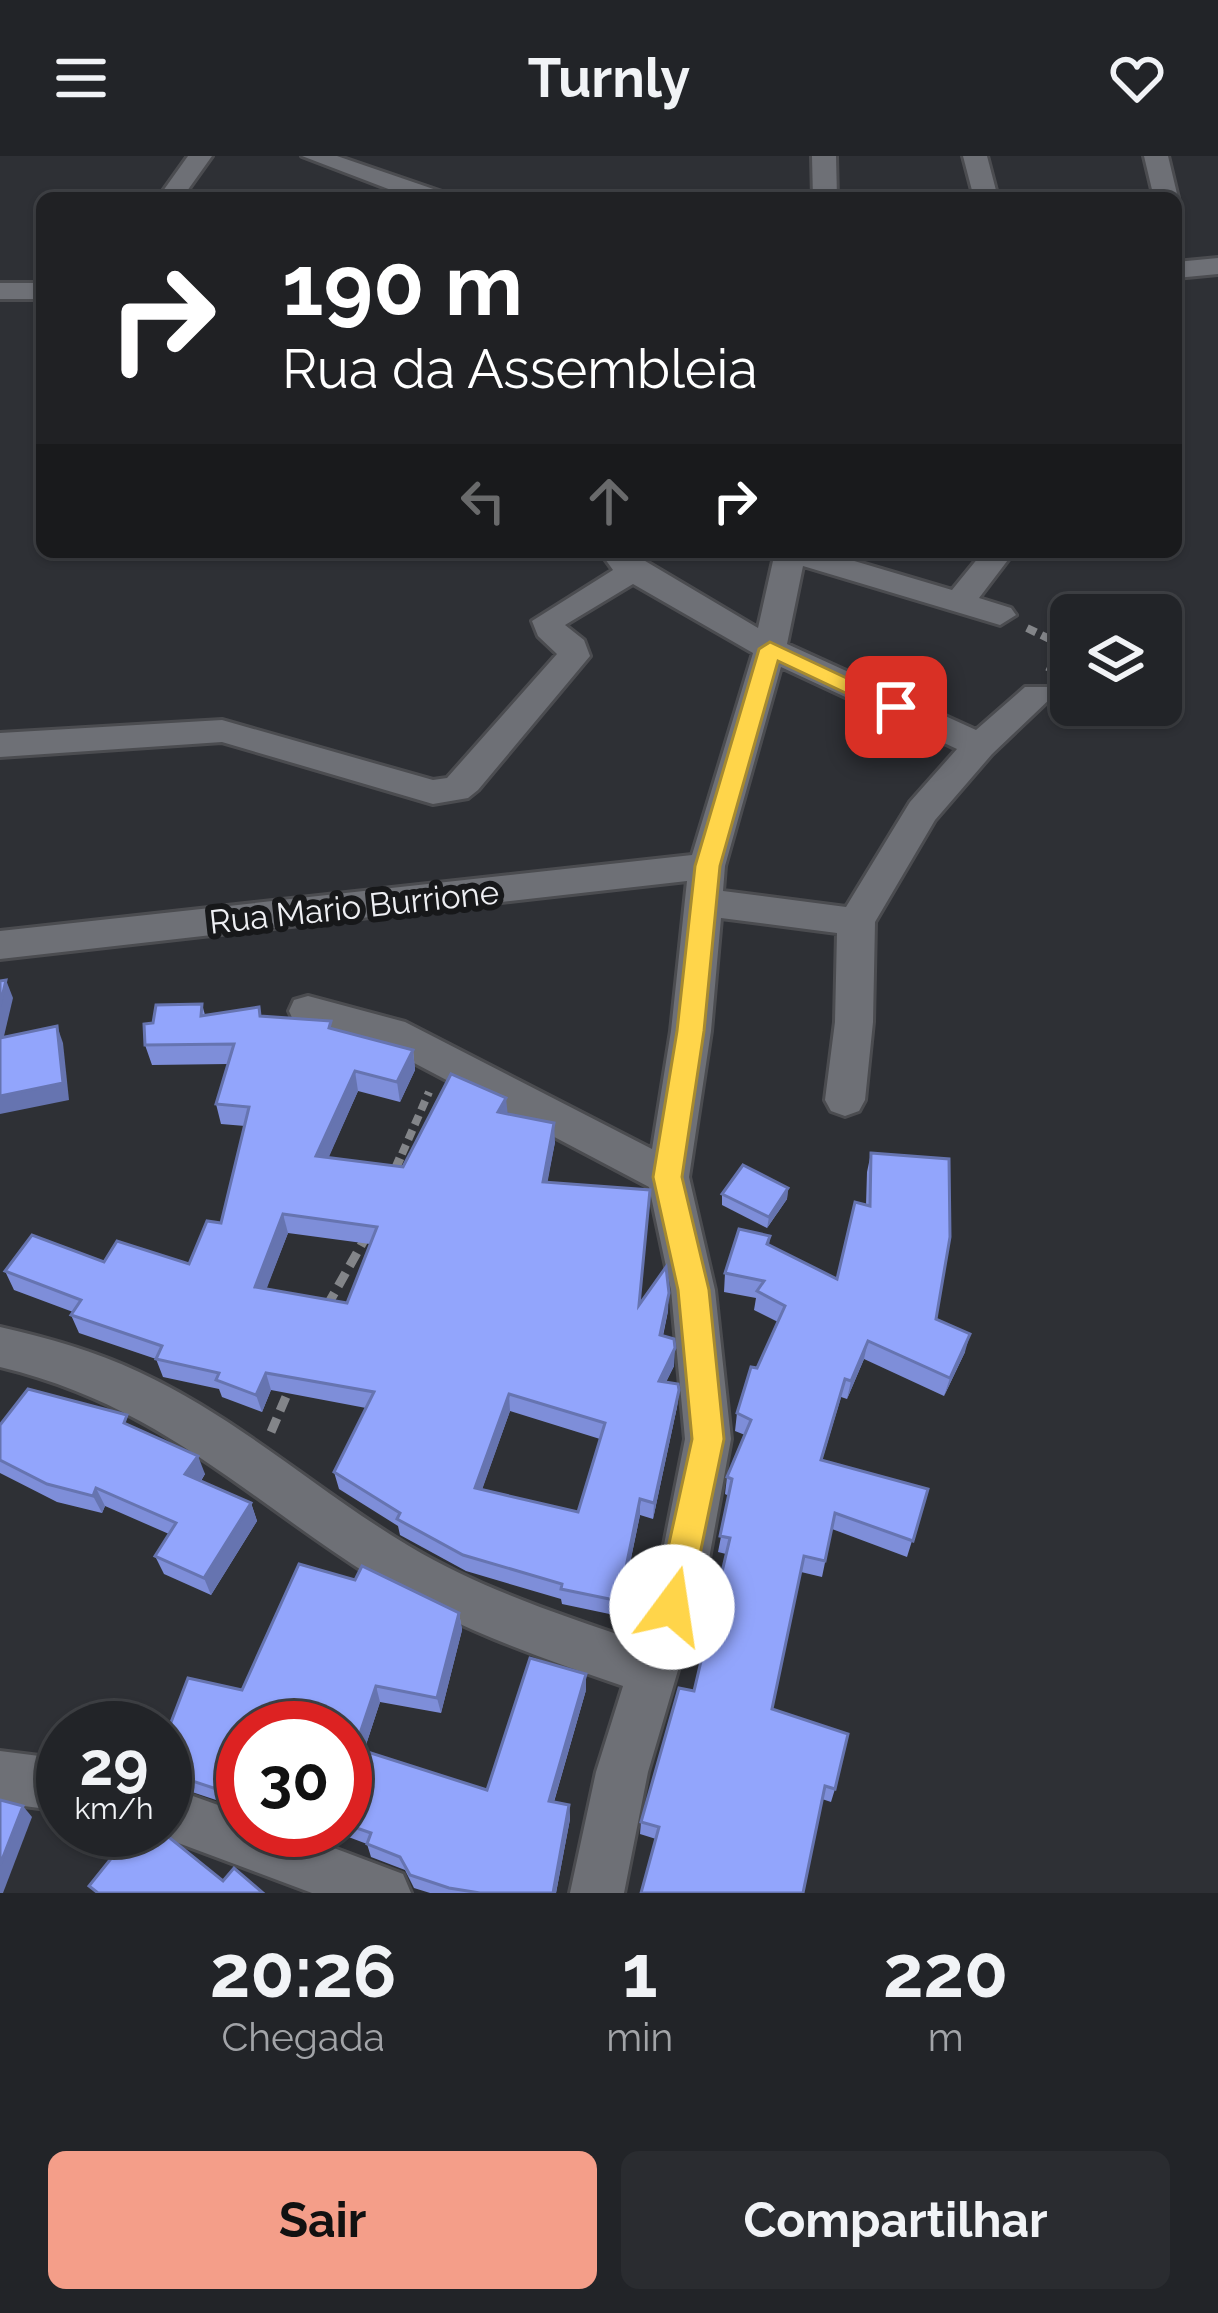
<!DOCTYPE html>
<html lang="pt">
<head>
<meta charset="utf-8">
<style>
	:root { --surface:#222428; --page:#2a2c30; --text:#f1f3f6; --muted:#a2a4a8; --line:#3f4145; --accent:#f49e89 }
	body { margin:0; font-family:Raleway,sans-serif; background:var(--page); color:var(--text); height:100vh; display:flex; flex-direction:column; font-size:45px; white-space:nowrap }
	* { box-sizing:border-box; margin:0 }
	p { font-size:39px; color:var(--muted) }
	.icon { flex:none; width:66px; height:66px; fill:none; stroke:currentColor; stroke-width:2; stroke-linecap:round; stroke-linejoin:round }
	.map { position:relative; height:1737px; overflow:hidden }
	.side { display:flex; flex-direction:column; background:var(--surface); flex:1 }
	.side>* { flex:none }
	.top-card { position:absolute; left:36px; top:36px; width:1146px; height:366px; border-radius:18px; box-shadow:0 3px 9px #0004,0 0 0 3px var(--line); background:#202124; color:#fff; overflow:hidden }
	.fabs { position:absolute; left:1050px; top:438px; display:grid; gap:24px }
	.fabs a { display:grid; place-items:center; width:132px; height:132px; border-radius:18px; background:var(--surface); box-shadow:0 3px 9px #0004,0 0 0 3px var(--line); font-size:60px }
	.speed { position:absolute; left:36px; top:1545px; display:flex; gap:24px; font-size:60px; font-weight:700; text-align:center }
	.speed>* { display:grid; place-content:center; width:156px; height:156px; border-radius:50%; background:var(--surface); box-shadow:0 3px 9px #0004,0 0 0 3px var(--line); line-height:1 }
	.speed small { font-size:30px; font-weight:400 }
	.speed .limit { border:18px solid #d22; background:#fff; color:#111 }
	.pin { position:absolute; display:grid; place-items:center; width:102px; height:102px; color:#fff; margin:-51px; border-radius:24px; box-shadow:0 6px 18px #0006 }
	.me { position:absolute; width:132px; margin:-66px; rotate:14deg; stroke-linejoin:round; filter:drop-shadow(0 0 9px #0008) }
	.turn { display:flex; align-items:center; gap:42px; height:252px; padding:0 48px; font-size:54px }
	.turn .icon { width:156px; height:156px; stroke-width:2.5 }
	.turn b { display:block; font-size:84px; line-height:102px }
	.lanes { display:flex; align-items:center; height:114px; padding:0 48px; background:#0003; justify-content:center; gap:60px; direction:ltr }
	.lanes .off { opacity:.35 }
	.eta { display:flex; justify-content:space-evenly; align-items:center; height:204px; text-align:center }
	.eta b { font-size:72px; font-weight:700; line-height:84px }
	.action { display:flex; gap:24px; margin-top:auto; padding:24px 48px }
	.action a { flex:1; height:138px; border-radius:18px; background:var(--accent); color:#111; font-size:48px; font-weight:700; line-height:138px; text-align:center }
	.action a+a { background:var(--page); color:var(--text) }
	header { display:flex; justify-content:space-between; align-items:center; height:156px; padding:0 48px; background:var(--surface); font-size:54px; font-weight:700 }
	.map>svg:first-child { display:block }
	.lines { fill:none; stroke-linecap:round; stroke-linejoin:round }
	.street-casing { stroke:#4b4c50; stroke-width:6 }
	.path-far1 { stroke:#838589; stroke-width:8; stroke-dasharray:10 6; stroke-linecap:butt }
	.path { stroke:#838589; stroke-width:9; stroke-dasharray:15 8; stroke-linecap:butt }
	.street { fill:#6e7076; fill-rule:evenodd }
	.wall { fill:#7e8ed9; fill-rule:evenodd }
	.shaded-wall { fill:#6674b0 }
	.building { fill:#92a5fc; stroke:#6674b0; stroke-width:3; fill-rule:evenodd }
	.route { fill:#ffd54a; stroke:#a68a30; stroke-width:3 }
	.labels { text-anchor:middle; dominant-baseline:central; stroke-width:12; stroke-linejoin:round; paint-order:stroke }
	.street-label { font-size:33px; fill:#eeeff3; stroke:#17181a }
</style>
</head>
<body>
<header><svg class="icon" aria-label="menu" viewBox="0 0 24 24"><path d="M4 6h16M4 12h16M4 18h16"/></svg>Turnly<svg class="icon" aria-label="heart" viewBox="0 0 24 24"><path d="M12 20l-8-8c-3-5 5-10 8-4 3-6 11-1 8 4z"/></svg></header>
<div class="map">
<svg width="1218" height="1737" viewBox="0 0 1218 1737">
	<rect width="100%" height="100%" fill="#2e3035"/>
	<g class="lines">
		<defs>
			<g id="street">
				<polygon points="188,0 212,0 182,42 158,42"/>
				<polygon points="302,0 337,0 445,37 448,42 412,42"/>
				<polygon points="812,0 836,0 837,42 813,42"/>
				<polygon points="963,0 987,0 998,42 974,42"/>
				<polygon points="1144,0 1168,0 1178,42 1176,45 1154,42"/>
				<polygon points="1218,102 1218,118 1176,122 1176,106"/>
				<rect x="0" y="127" width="42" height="16"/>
				<path d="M600,396H630L758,472L775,396H824L952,434L983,396H1014L979,442L1011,452L1016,459L1000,469L803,410L787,488L976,574L1025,531H1049L1054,539L992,598L935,664L875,766L873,866L865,944L859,955L845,960L831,955L825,944L835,866L837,777L721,762L711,875L689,1021L715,1134L731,1283L706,1419L648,1616L624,1737H570L596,1616L623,1530C536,1500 449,1470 372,1421C240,1337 158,1249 0,1211V1171C48,1182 95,1195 139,1216C237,1261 317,1335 409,1390C481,1433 558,1458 637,1485L658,1419L685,1283L671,1134L649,1031L380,889L294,866L289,855L294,844L308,840L405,866L652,993L671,875L687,725L0,803V775L692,699L753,497L633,428L565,469L584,484L590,500L478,634L468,642L433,648L222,586L0,601V577L222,564L433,624L447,622L557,498L538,480L532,465L613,414ZM781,511L957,593L910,646L846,751L723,735L725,710Z"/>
				<polygon points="0,1595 63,1603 63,1655 0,1647"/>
				<polygon points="165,1630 243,1658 243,1674 286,1674 403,1718 411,1737 312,1737 146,1675 165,1674"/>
			</g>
		</defs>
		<use href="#street" class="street-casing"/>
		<g class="path-far1">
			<polyline points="1027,472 1062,489 1049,516"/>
			<polyline points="402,998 429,936"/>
		</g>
		<g class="path">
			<polyline points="394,1016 403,995"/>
			<polyline points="327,1150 367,1079"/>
			<polyline points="271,1276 291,1229"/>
		</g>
		<use href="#street" class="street"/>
	</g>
	<g class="wall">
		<path d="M202,848L205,859L261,860L333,873L413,894L415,914L400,946L358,935L328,1002L403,1011L507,958L555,986L547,1026L650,1034L640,1147L668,1155L663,1180L674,1210L666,1226L679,1234L677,1251L653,1363L640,1359L619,1460L562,1448L561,1443L466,1415L400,1379L398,1370L339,1333L334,1316L366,1252L271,1234L262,1256L222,1241L219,1233L163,1221L156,1203L79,1177L71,1159L73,1156L14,1134L5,1115L104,1106L189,1108L221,1067L245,970L221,968L216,948L228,908L152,909L145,889L153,867ZM288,1077L370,1088L347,1147L266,1133ZM510,1255L600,1283L578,1356L482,1333Z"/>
		<polygon points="871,997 936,1163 965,1196 944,1240 864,1203 847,1243 841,1241 822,1304 928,1333 907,1401 832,1373 822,1421 801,1416 772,1553 835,1633 831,1646 822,1643 656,1683 640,1678 641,1666 694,1535 726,1398 718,1396 729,1340 725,1338 727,1321 745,1279 735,1275 737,1257 778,1166 754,1154 756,1142 724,1136 725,1117 770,1080 769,1089 837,1123 866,1049 867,1016"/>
		<polygon points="788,1032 787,1043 767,1072 722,1049 722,1038"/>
		<polygon points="0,1269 133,1271 205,1318 201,1325 251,1347 257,1365 211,1439 164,1418 155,1400 169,1378 105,1350 102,1357 57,1346 0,1317"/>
		<polygon points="459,1457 462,1474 441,1557 380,1546 364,1595 487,1634 586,1534 554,1646 569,1649 570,1663 556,1737 430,1737 414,1732 405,1714 371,1701 367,1688 330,1674 345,1674 345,1572 243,1572 243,1653 165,1627 165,1582 242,1534"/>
	</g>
	<g class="shaded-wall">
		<polygon points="6,824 13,842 0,897 0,850"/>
		<polygon points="57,870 63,887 69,944 0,958 0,940"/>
		<polygon points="413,894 415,914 400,946 397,926"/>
		<polygon points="355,915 358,935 321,1019 316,1000"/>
		<polygon points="506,942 508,961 498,956"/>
		<polygon points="554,967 555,986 544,1045 543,1026"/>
		<polygon points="788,1032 787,1043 767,1072 769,1061"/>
		<polygon points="283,1058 288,1077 260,1150 255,1131"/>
		<polygon points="669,1137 668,1155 659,1196 660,1179"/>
		<polygon points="970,1178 965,1196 944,1240 950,1222"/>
		<polygon points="868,1185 864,1203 847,1243 851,1225"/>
		<polygon points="675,1192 674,1210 658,1242 659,1225"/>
		<polygon points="266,1217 271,1234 262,1256 256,1239"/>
		<polygon points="679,1234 677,1251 653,1363 654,1347"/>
		<polygon points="509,1238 510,1255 477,1348 475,1332"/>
		<polygon points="198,1300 205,1318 193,1336 185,1318"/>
		<polygon points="96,1332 105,1350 102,1357 93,1340"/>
		<polygon points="640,1343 640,1359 619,1460 619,1445"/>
		<polygon points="251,1347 257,1365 211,1439 204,1422"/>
		<polygon points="459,1457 462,1474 441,1557 437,1542"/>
		<polygon points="586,1518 586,1534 550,1659 549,1645"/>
		<polygon points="376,1530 380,1546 360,1607 355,1592"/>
		<polygon points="569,1649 570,1663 556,1737 553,1737"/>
		<polygon points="23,1650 32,1661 3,1737 0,1737 0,1709"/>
	</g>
	<g class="building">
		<polygon points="6,824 0,850 0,825"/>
		<path d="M202,848L201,860L259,851L260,860L331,865L329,872L413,894L397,926L355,915L316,1000L403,1011L451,918L506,942L498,956L554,967L543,1026L650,1034L639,1149L666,1111L669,1137L660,1179L674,1183L675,1192L659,1225L678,1228L679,1234L654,1347L640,1343L619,1445L561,1433L562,1428L463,1399L397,1363L400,1357L334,1316L374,1236L266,1217L256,1239L216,1224L219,1217L156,1203L162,1190L71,1159L81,1144L5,1115L32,1079L104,1106L117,1085L189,1108L207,1065L221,1067L249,951L216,948L234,888L145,889L144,868L153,867L156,849ZM283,1058L377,1071L347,1147L255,1131ZM509,1238L605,1267L578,1356L475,1332Z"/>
		<polygon points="57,870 63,927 0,940 0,882"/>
		<polygon points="871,997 949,1003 950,1081 936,1163 970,1178 950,1222 868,1185 851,1225 845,1223 821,1304 928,1333 913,1385 835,1357 825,1405 804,1400 772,1553 848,1578 835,1633 825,1630 803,1737 641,1737 659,1671 641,1666 679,1532 694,1535 730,1382 720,1380 732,1323 727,1321 751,1264 737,1257 751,1211 757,1212 785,1150 757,1135 764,1125 725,1117 739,1073 770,1080 767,1088 837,1123 855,1046 870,1050"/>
		<polygon points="743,1009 788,1032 769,1061 722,1038"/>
		<polygon points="28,1233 127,1259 124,1267 198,1300 185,1318 251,1347 204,1422 155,1400 176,1367 96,1332 93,1340 47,1328 0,1304 0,1269"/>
		<polygon points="299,1408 355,1424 362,1410 459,1457 437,1542 376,1530 355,1592 487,1634 530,1502 586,1518 549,1645 569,1649 553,1737 480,1737 449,1732 410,1719 400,1701 367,1688 371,1677 345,1668 345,1572 243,1572 243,1648 240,1647 241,1641 165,1616 165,1582 188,1522 242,1534"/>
		<polygon points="0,1644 23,1650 0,1709"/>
		<polygon points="134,1674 156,1674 165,1678 223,1725 234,1712 263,1737 98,1737 89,1730"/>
	</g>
	<polygon class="route" points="770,486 908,551 904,557 888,557 778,505 720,710 704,875 682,1021 709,1134 724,1283 689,1451 684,1463 672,1468 660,1463 655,1451 692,1283 678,1134 653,1021 677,875 695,710 759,493"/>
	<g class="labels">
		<g class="street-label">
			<text transform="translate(354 751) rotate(-6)">Rua Mario Burrione</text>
		</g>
	</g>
</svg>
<div class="fabs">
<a><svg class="icon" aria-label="layers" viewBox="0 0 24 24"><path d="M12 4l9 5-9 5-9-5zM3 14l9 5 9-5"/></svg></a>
</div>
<div class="speed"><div>29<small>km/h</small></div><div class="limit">30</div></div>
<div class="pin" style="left:896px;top:551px;background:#d93025"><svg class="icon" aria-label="arrive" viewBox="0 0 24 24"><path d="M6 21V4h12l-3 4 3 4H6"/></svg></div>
<svg class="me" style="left:672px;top:1451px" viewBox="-20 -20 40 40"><circle r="19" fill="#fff"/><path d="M0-13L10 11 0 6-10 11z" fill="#ffd54a"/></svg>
<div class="top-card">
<div class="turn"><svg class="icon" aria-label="right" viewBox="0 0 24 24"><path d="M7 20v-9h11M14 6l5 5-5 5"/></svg><div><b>190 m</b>Rua da Assembleia</div></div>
<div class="lanes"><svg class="icon off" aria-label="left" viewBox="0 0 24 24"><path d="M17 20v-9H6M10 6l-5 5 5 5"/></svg><svg class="icon off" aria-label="ahead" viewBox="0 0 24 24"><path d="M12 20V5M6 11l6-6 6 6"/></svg><svg class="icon" aria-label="right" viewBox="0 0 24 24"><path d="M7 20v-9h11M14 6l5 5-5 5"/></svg></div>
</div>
</div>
<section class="side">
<div class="eta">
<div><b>20:26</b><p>Chegada</p></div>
<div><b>1</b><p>min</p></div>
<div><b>220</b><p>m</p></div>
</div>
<div class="action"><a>Sair</a><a>Compartilhar</a></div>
</section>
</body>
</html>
